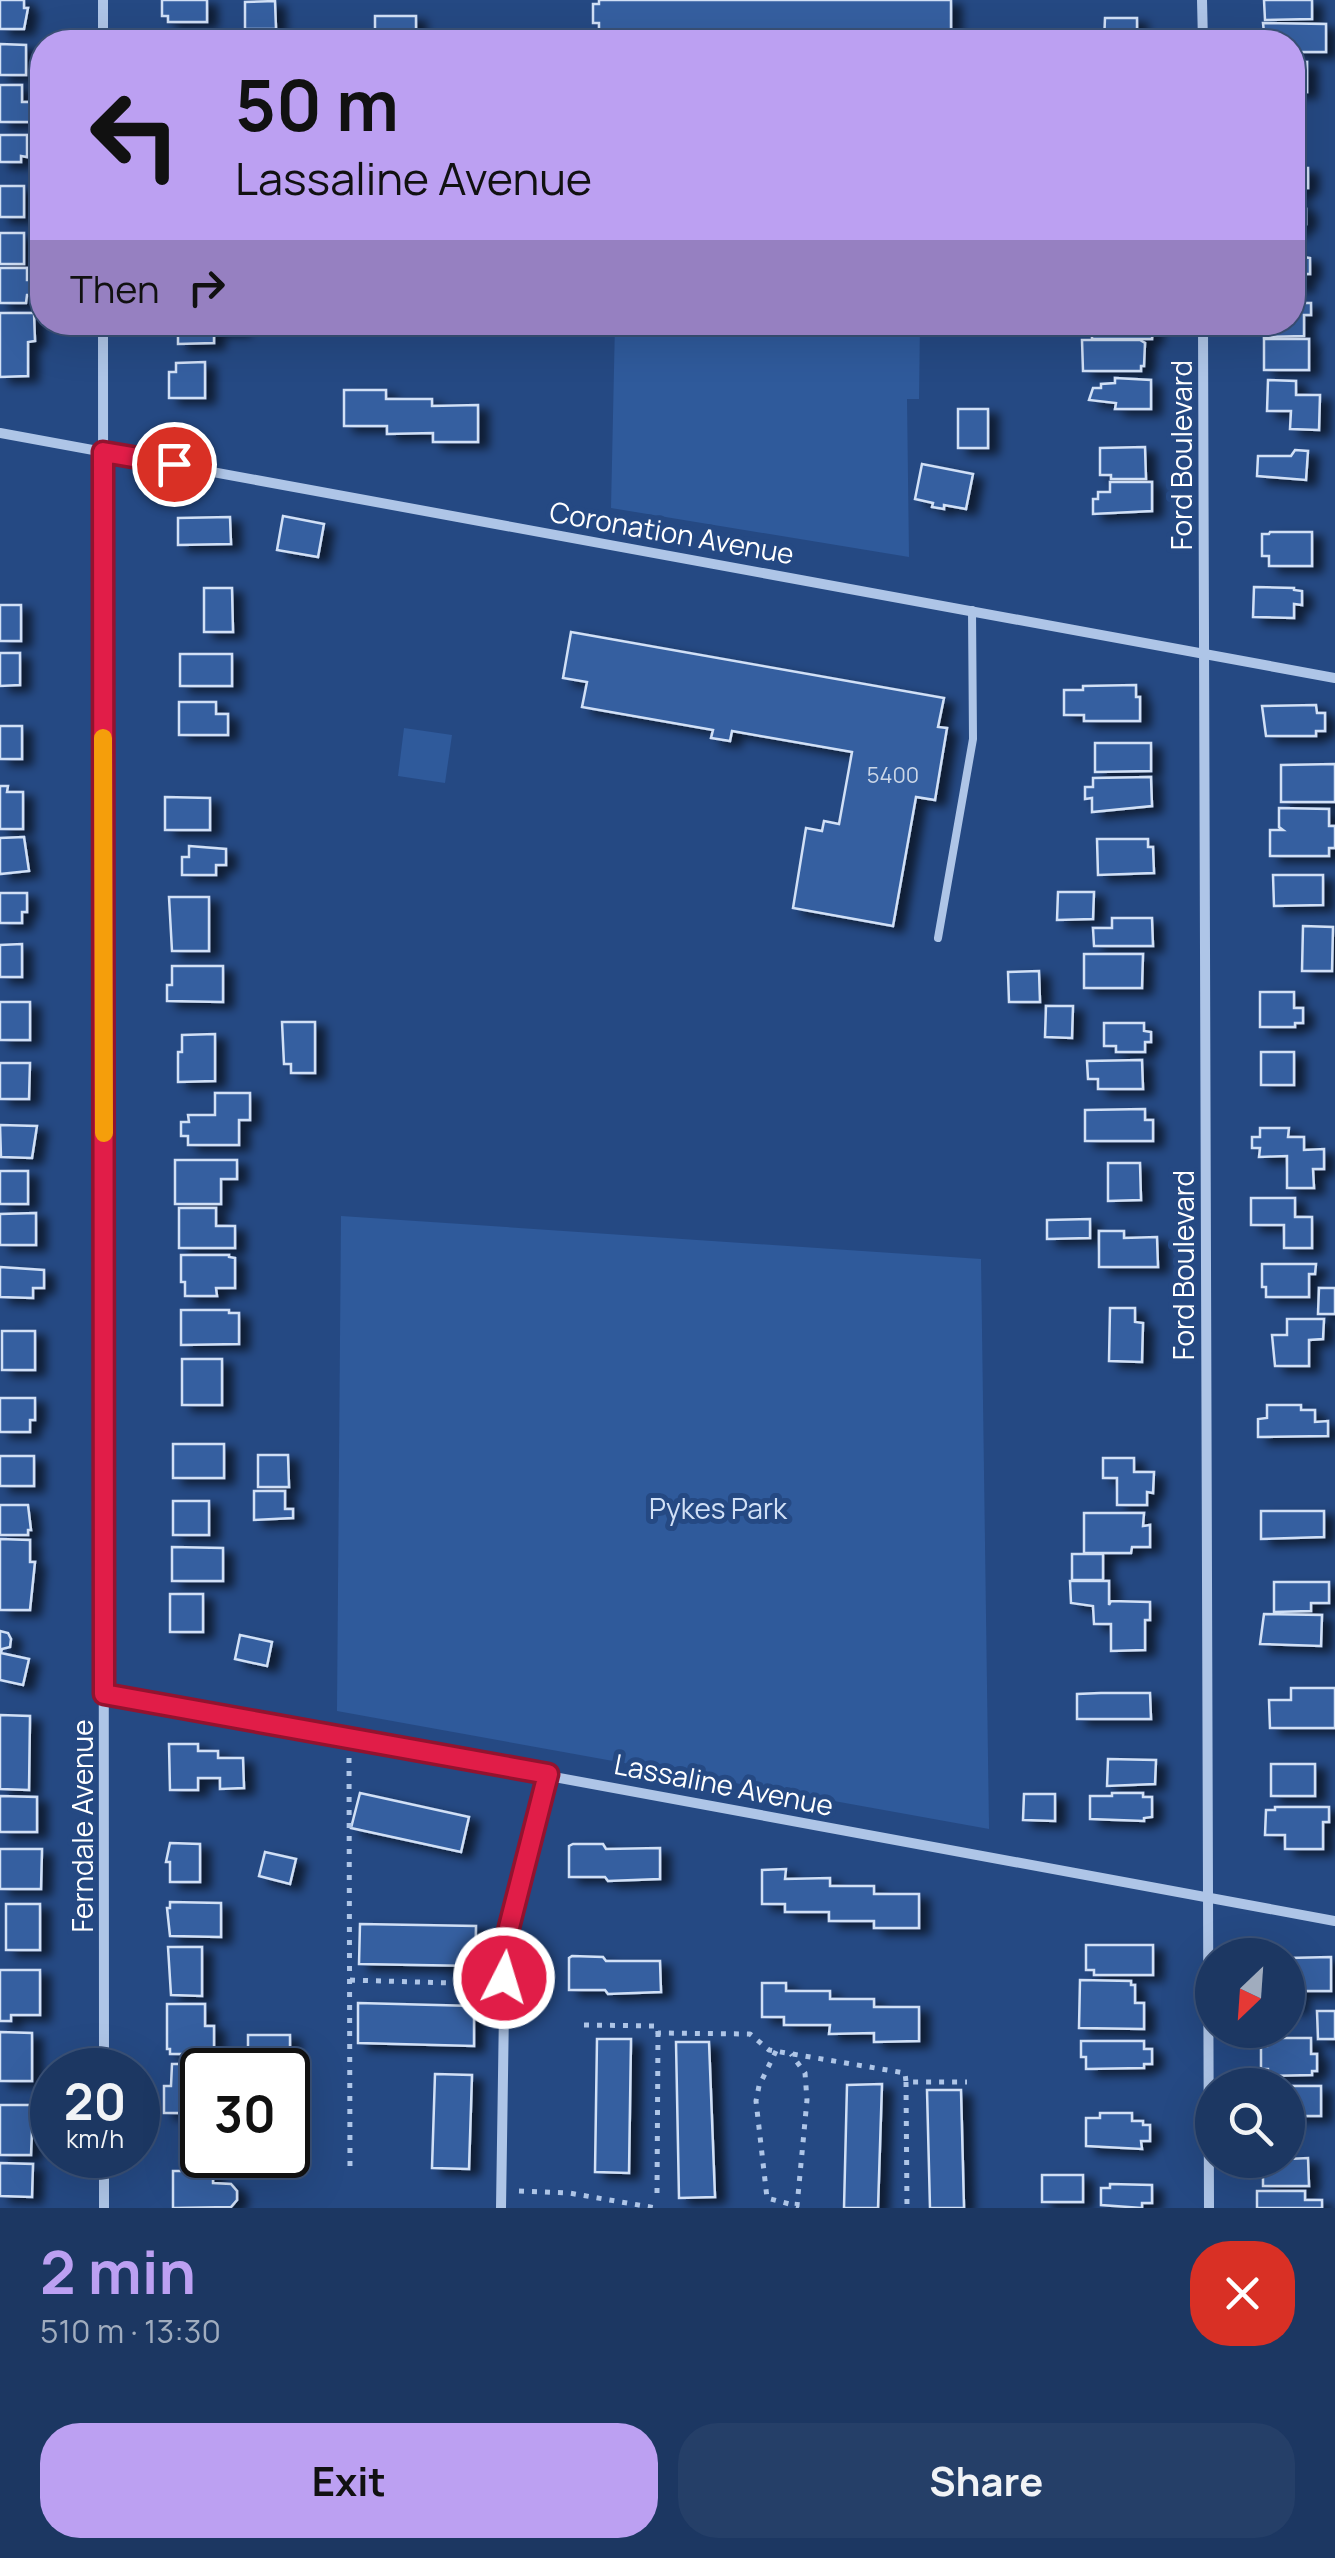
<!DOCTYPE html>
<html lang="en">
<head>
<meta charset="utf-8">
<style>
	:root { --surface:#1c3762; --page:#253f68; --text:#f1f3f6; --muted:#a0acbe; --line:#3a5177; --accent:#bca0f2 }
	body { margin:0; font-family:Manrope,sans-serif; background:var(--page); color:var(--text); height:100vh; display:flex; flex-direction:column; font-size:38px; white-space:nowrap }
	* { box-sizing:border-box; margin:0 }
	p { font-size:32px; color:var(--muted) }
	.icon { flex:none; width:55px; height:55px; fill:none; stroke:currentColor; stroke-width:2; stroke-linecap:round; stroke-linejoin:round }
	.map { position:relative; height:2208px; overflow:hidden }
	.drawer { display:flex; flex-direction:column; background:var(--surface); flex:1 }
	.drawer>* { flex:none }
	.guide { position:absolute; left:30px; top:30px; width:1275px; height:305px; border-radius:40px; box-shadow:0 10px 40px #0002,0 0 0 2px var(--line); background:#bca0f2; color:#111; overflow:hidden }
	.needle { width:65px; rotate:205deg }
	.tools { position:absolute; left:1195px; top:1938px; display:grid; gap:20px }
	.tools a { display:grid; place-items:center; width:110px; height:110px; border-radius:50%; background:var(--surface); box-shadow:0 10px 40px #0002,0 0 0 2px var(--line); font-size:50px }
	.speed { position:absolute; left:30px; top:2048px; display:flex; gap:20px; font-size:50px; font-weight:700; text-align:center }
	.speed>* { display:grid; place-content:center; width:130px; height:130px; border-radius:50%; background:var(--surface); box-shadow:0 10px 40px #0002,0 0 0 2px var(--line); line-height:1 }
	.speed small { font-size:25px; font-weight:400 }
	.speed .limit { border:5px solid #111; border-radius:15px; background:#fff; color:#111 }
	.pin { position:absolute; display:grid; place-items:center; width:85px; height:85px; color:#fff; margin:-42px; border:5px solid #fff; border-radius:50%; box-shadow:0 2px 10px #0007 }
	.me { position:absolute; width:110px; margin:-55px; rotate:5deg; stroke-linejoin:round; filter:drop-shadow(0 0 8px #0008) }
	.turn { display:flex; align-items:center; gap:35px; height:210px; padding:0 40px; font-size:45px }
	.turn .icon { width:130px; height:130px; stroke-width:2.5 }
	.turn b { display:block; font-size:70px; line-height:85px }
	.then { display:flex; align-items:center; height:95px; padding:0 40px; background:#0003; gap:20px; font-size:38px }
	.round { display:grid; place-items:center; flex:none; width:105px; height:105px; border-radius:40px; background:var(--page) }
	.summary { display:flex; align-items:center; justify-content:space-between; height:170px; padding:0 40px }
	h1 { font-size:60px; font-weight:700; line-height:75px; color:var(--accent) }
	.primary-button { display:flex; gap:20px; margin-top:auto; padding:20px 40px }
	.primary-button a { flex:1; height:115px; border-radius:40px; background:var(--accent); color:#111; font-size:40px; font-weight:700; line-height:115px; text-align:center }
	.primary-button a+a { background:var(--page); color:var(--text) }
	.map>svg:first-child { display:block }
	.green { fill:#2f5a9b }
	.building { fill:#355fa0; stroke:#d1e0f6; stroke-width:2.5; filter:url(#shadow) }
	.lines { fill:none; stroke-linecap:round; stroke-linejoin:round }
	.path { stroke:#aec5e7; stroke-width:5; stroke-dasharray:5 8; stroke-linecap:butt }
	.service { stroke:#aec5e7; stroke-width:8 }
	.minor { stroke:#aec5e7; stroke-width:10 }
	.route-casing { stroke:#92132f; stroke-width:25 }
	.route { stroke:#e11d48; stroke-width:18 }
	.slow { stroke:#f59e0b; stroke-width:18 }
	.labels { text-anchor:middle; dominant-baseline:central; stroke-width:10; stroke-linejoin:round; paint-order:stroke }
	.number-label { font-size:22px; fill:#ccd7e7 }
	.street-label { font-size:28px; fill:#fff; stroke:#254983 }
	.park-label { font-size:28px; fill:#d1e0f6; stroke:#254983 }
</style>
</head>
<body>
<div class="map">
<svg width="1335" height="2208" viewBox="0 0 1335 2208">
	<defs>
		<filter id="shadow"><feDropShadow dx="10" dy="5.5" stdDeviation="5" flood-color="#0009"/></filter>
	</defs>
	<rect width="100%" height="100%" fill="#254983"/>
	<g class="green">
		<polygon points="615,323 920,323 919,399 907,399 909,557 611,508"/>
		<polygon points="404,728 452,735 445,783 398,776"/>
		<polygon points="341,1216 981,1259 989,1829 337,1711"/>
	</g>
	<g class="building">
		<polygon points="0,0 24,0 24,8 28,8 24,29 0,29"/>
		<polygon points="162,0 207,0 207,22 168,22 168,16 162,16"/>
		<polygon points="599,0 951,0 951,42 840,42 841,31 784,32 784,38 767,37 768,42 754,41 753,33 745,33 746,38 727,38 727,33 710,34 710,42 599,42 599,23 593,23 593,4 599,4"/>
		<polygon points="1264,0 1312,0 1312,19 1265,20"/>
		<polygon points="275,1 276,29 245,29 245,2"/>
		<rect x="375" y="16" width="41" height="26"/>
		<polygon points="1105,18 1137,18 1137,36 1140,36 1140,42 1104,42"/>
		<polygon points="1263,23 1326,24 1326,52 1292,52 1292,42 1265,42"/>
		<polygon points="206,36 206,41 236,42 169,42 169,37"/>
		<polygon points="0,44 26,45 26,75 0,75"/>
		<rect x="1292" y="62" width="15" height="30"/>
		<polygon points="0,85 22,85 22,102 31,102 31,122 0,122"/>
		<polygon points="0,135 27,135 27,157 21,156 21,162 0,162"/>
		<polygon points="1292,168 1308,168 1308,188 1300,188 1300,196 1292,196"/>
		<rect x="0" y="186" width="24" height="31"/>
		<polygon points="1292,203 1300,203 1300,209 1306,209 1306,224 1299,224 1299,231 1292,231"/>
		<rect x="0" y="233" width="24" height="31"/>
		<polygon points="1292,255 1310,258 1310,274 1304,274 1304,286 1292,286"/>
		<polygon points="0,268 27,268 27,280 33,280 33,295 27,295 26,303 0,303"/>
		<polygon points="1292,303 1311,303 1311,315 1304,315 1304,336 1264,337 1264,325 1257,325 1257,322 1292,322"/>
		<polygon points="0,313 34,313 35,341 28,342 28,376 0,377"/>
		<polygon points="178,322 240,322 240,330 214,330 214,343 178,344"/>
		<polygon points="1088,322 1153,322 1152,339 1092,339 1092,325"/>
		<rect x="1264" y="339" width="45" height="31"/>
		<polygon points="1082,340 1140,340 1145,343 1144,366 1141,366 1141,371 1083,371"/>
		<polygon points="205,362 205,398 169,398 169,372 176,372 176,363"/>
		<polygon points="1115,378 1151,380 1151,409 1115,409 1116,403 1089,400 1093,388 1101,388 1101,384 1115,383"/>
		<polygon points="1268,380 1296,381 1296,395 1320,395 1319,430 1290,429 1291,411 1267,411"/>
		<polygon points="344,390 386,390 386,399 432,399 432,406 478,405 478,442 433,442 433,433 387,434 387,426 344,426"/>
		<rect x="958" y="409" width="30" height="39"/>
		<polygon points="1145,447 1146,479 1111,479 1111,475 1100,475 1100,448"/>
		<polygon points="1295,450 1308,451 1306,480 1257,476 1258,456 1291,456"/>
		<polygon points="922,464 973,474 966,509 944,505 944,509 932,507 933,503 915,499"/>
		<polygon points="1110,482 1152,482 1152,511 1093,514 1093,499 1098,499 1098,492 1110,492"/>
		<polygon points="283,516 324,524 318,557 277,550"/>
		<polygon points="230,517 231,544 178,545 178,518"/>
		<polygon points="1270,532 1312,532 1312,566 1269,566 1269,556 1262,556 1262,534 1269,534"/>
		<polygon points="1254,587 1294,588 1294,590 1302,591 1302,605 1294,604 1294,618 1253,617"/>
		<polygon points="204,588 232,588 233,632 204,632"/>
		<rect x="0" y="605" width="21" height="36"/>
		<polygon points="571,632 944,698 938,727 947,728 935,800 916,797 893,926 793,908 806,828 822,831 824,821 839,824 852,752 732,731 730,741 711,738 713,730 582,707 587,682 563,678"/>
		<polygon points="0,653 20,653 20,685 0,686"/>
		<rect x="180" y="654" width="52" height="32"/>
		<polygon points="1136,685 1136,697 1140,697 1140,721 1084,721 1084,715 1064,715 1064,690 1083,690 1083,686"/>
		<polygon points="179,702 216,702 216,714 228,714 228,735 179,735"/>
		<polygon points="1316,705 1317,713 1325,713 1325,731 1316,731 1316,736 1266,736 1262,706"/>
		<rect x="0" y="726" width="22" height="33"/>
		<polygon points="1095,743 1151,743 1151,771 1095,772"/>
		<polygon points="1335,764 1335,802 1281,802 1281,765"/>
		<polygon points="1151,777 1152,806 1092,812 1092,798 1085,799 1085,787 1093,787 1093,778"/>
		<polygon points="0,786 8,786 7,792 23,792 23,829 0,829"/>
		<polygon points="165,797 210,798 210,830 165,830"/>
		<polygon points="1279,808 1329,809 1329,826 1335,826 1335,848 1329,848 1329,856 1270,856 1270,830 1283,830 1279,827"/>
		<polygon points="24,837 29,871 0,874 0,838"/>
		<polygon points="1097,839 1148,839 1148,847 1153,847 1154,873 1098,875"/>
		<polygon points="189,846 226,849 226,865 216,865 216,875 182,875 182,857 189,857"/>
		<polygon points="1273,875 1323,875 1323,905 1274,906"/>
		<polygon points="1058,892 1094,892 1093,919 1057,920"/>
		<polygon points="0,893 27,893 27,912 22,912 22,923 0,923"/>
		<polygon points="169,897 209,897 209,951 172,951"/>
		<polygon points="1112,918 1152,918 1153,946 1094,946 1093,928 1112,928"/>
		<polygon points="1303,926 1333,927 1332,971 1302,971"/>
		<polygon points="22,944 22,977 0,977 0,945"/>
		<polygon points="1084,954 1143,954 1142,988 1084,988"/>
		<polygon points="172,966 223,966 223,1002 167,1001 167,985 172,985"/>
		<polygon points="1039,971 1040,1002 1009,1002 1008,972"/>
		<polygon points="1260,992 1294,992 1294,1008 1303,1008 1303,1023 1295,1023 1295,1027 1260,1027"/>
		<rect x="0" y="1002" width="30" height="38"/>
		<polygon points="1046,1006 1073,1006 1072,1038 1045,1037"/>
		<polygon points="282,1022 315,1022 315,1073 291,1073 291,1064 284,1064"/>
		<polygon points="1104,1023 1144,1023 1144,1031 1151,1032 1151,1042 1145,1042 1145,1052 1116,1052 1116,1046 1104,1046"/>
		<polygon points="215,1034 215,1081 178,1082 178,1052 182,1052 182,1035"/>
		<rect x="1261" y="1052" width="33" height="33"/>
		<polygon points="1142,1060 1143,1089 1098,1089 1098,1079 1088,1079 1087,1061"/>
		<polygon points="0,1063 30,1063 29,1099 0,1099"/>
		<polygon points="215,1093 250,1093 250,1120 239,1120 239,1145 188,1145 188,1136 181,1136 181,1122 189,1122 188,1115 215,1115"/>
		<polygon points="1145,1109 1145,1120 1153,1120 1153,1141 1085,1141 1085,1110"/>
		<polygon points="0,1125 37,1126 32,1158 1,1157"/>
		<polygon points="1260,1128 1289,1128 1288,1137 1304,1137 1304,1150 1324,1149 1324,1169 1313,1169 1314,1188 1287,1188 1287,1156 1259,1157 1260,1148 1252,1148 1252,1137 1260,1137"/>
		<polygon points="175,1160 237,1160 237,1179 221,1179 221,1204 175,1204"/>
		<polygon points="1108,1163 1140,1163 1141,1200 1108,1201"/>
		<rect x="0" y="1171" width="28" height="33"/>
		<polygon points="1251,1198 1295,1198 1295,1217 1312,1217 1312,1248 1284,1248 1284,1225 1251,1225"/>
		<polygon points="179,1208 216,1208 216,1226 235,1226 235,1248 179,1248"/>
		<polygon points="36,1213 36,1245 0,1245 0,1214"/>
		<polygon points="1090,1219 1090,1238 1047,1239 1047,1220"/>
		<polygon points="1099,1231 1124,1231 1124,1238 1157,1237 1158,1267 1099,1267"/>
		<polygon points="181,1255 229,1255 229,1257 235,1258 235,1288 216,1288 217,1296 185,1296 185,1282 181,1282"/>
		<polygon points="1262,1264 1316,1264 1315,1274 1309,1274 1309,1297 1266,1297 1266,1287 1262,1287"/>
		<polygon points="0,1267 44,1270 44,1288 33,1288 33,1298 0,1297"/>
		<polygon points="1319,1288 1335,1288 1335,1314 1318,1314"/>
		<polygon points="1110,1308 1135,1308 1135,1322 1143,1323 1142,1362 1109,1361"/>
		<polygon points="181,1310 229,1310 229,1313 239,1313 239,1344 181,1345"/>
		<polygon points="1287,1319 1324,1319 1323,1339 1309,1340 1309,1366 1275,1366 1272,1335 1287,1335"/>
		<rect x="2" y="1331" width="33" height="39"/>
		<rect x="182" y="1359" width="40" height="46"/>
		<polygon points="0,1398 35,1398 35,1420 30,1420 30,1432 0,1432"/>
		<polygon points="1267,1405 1301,1405 1301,1410 1315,1410 1315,1422 1328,1421 1328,1436 1258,1437 1258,1419 1267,1418"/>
		<rect x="173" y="1444" width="51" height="34"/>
		<polygon points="258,1455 288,1455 289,1487 258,1487"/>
		<rect x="0" y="1456" width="34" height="30"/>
		<polygon points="1103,1458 1134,1458 1134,1472 1154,1472 1153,1493 1147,1492 1147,1505 1117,1505 1117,1478 1103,1478"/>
		<polygon points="254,1491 285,1491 285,1509 293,1509 293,1518 254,1520"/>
		<rect x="173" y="1501" width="36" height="34"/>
		<polygon points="0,1505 28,1505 31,1530 28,1530 28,1535 0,1535"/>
		<polygon points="1261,1511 1324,1511 1324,1537 1261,1539"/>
		<polygon points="1084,1513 1144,1513 1143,1526 1150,1525 1150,1547 1132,1547 1131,1553 1084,1553"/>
		<polygon points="0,1539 30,1540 30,1562 35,1562 30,1610 0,1610"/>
		<polygon points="172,1547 223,1548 223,1581 172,1581"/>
		<rect x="1072" y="1554" width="31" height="26"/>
		<polygon points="1070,1581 1109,1581 1109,1605 1111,1601 1150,1602 1150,1620 1145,1620 1145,1650 1111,1651 1111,1624 1094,1624 1093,1606 1071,1603"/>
		<polygon points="1274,1582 1329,1582 1329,1603 1311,1603 1311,1611 1274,1612"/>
		<rect x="170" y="1594" width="33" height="38"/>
		<polygon points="1264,1614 1322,1615 1321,1646 1260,1644"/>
		<polygon points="0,1631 8,1633 11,1639 10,1647 2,1649 1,1653 29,1659 23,1685 0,1680"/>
		<polygon points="240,1635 272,1642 267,1666 235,1659"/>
		<polygon points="1291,1688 1335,1688 1335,1728 1270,1728 1269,1700 1291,1700"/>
		<polygon points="1101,1693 1150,1693 1151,1719 1077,1719 1077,1694"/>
		<polygon points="0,1715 30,1716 29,1790 0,1789"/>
		<polygon points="169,1744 198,1744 198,1751 218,1751 218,1758 243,1758 244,1788 220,1789 220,1778 198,1778 198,1790 170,1790"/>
		<polygon points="1108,1759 1156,1760 1155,1784 1107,1786"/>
		<rect x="1271" y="1764" width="44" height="32"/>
		<polygon points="360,1793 469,1817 461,1852 351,1828"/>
		<polygon points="1112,1793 1143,1793 1143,1797 1152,1797 1152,1817 1144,1818 1144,1821 1090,1819 1090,1796 1112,1796"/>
		<polygon points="1024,1794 1055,1794 1055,1821 1023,1820"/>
		<polygon points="0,1796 37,1797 37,1832 0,1832"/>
		<polygon points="1275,1807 1329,1807 1329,1822 1323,1822 1323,1849 1285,1849 1285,1835 1265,1835 1266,1810 1275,1810"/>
		<polygon points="170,1843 200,1844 200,1882 170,1882 170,1862 166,1862"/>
		<polygon points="573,1844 603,1844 606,1849 660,1848 660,1879 608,1881 605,1877 569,1877 569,1846"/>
		<polygon points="0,1849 42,1849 41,1889 0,1889"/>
		<polygon points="265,1852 296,1859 290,1884 259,1876"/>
		<polygon points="786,1869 785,1879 830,1878 830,1886 874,1886 874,1894 919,1894 919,1928 874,1928 874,1921 829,1921 829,1912 785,1912 785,1904 762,1904 762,1870"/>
		<polygon points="170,1902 221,1903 221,1937 170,1936 167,1908 170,1908"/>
		<rect x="6" y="1904" width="34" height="46"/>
		<polygon points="360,1924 476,1926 475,1966 359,1964"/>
		<polygon points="1086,1945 1153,1945 1153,1975 1094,1975 1094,1970 1086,1970"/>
		<polygon points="168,1947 202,1947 202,1996 171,1995"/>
		<polygon points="572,1956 603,1957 606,1961 660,1961 661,1992 608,1994 605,1990 569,1990 569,1958"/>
		<polygon points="1331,1957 1331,1991 1298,1991 1298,2008 1288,2008 1288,1958"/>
		<polygon points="0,1970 40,1970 40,2015 11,2015 11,2021 0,2021"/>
		<polygon points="1080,1980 1131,1981 1131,1985 1135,1985 1135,2003 1144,2003 1144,2029 1079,2028"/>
		<polygon points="762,1983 786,1983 786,1991 830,1991 830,1999 874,1999 874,2007 919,2007 919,2041 874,2042 874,2033 829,2034 830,2025 784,2025 784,2017 762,2017"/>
		<polygon points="358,2003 474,2006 474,2046 358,2043"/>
		<polygon points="167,2004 205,2004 205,2026 214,2026 214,2054 170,2054 170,2049 167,2049"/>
		<polygon points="1317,2011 1335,2011 1335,2039 1318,2039"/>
		<polygon points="0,2032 32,2033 32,2081 0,2081"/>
		<polygon points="248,2035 290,2035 290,2048 285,2048 285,2055 279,2055 278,2061 248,2061"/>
		<polygon points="1267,2038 1311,2038 1311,2054 1317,2054 1317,2071 1312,2071 1312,2075 1268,2076 1268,2069 1261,2069 1261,2046 1267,2046"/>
		<polygon points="597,2039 631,2039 629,2173 595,2172"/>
		<polygon points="1081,2041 1144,2041 1144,2049 1152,2049 1152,2064 1144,2064 1144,2068 1086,2069 1086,2057 1081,2057"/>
		<polygon points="676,2042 709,2042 715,2197 679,2198"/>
		<polygon points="172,2064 204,2064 202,2113 164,2113 164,2086 171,2086"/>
		<polygon points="435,2074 472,2075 469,2169 432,2168"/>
		<polygon points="882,2084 878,2208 844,2208 847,2085"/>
		<rect x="1288" y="2086" width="33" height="30"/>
		<polygon points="927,2090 961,2090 964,2208 930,2208"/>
		<polygon points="0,2105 39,2105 38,2130 32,2130 31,2155 0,2155"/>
		<polygon points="1100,2113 1132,2113 1132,2121 1143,2121 1143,2125 1150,2125 1150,2141 1141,2141 1142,2149 1086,2146 1086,2118 1100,2118"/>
		<polygon points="180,2139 202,2140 202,2155 213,2155 213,2183 231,2184 237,2191 237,2200 231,2207 173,2208 173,2171 181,2171"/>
		<polygon points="1308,2158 1309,2186 1263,2186 1263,2171 1269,2170 1268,2160"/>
		<polygon points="0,2163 33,2164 32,2197 0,2196"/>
		<rect x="1042" y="2175" width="41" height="27"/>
		<polygon points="1110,2184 1152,2185 1152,2203 1142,2203 1142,2208 1101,2205 1101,2188 1110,2188"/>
		<polygon points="1257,2191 1305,2191 1305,2200 1322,2200 1322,2208 1257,2208"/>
	</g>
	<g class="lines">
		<g class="path">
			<polyline points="349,1758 350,2171"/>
			<polyline points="350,1980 488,1984"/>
			<polyline points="584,2025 657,2026 658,2033 750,2034 769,2050 905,2073 906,2082 967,2082"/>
			<polyline points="776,2051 759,2086 756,2101 767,2198 797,2206 807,2100 805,2073 791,2054"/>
			<polyline points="906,2082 907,2208"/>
			<polyline points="519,2191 569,2193 656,2208"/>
			<polyline points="657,2193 658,2033"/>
		</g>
		<polyline class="service" points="938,938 973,739 972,610"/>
		<g class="minor">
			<polyline points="103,0 103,42"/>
			<polyline points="1202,0 1203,42"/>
			<polyline points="103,322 104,2070"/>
			<polyline points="1203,322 1209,2208"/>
			<polyline points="0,433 1335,678"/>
			<polyline points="104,1694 1335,1921"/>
			<polyline points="104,2155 104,2208"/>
			<polyline points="501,2208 505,1943 547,1774"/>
		</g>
	</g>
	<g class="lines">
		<defs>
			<polyline id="route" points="174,464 103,452 104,1694 548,1774 505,1943 504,1978"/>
		</defs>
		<use href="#route" class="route-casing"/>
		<use href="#route" class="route"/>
		<polyline class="slow" points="103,738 104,1133"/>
	</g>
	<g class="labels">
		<g class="number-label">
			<text x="893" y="775">5400</text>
		</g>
		<g class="street-label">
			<text transform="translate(1181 455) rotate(-90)">Ford Boulevard</text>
			<text transform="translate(672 532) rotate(10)">Coronation Avenue</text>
			<text transform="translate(1183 1265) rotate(-90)">Ford Boulevard</text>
			<text transform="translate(724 1784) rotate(11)">Lassaline Avenue</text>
			<text transform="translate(82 1826) rotate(-90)">Ferndale Avenue</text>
		</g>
		<g class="park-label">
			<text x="718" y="1508">Pykes Park</text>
		</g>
	</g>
</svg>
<div class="tools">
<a><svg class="needle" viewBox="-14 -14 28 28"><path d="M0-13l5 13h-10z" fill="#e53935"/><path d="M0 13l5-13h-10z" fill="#a0acbe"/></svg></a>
<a><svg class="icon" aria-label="search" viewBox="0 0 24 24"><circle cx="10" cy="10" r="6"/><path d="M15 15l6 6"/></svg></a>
</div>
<div class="speed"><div>20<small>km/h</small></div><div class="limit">30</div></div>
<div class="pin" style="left:174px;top:464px;background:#d93025"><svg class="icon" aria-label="arrive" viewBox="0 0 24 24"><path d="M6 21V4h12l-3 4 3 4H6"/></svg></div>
<svg class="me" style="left:504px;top:1978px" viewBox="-20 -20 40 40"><circle r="17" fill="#e11d48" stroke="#fff" stroke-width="3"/><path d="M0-11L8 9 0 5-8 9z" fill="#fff"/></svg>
<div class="guide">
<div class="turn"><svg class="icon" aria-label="left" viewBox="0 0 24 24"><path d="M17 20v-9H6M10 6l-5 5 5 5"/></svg><div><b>50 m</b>Lassaline Avenue</div></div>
<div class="then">Then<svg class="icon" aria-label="right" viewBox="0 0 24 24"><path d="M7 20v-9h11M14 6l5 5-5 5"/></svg></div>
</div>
</div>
<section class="drawer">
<div class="summary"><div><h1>2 min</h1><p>510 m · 13:30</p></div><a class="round" style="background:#d93025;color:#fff"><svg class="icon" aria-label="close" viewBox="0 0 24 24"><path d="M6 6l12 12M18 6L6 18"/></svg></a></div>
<div class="primary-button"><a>Exit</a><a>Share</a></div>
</section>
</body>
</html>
